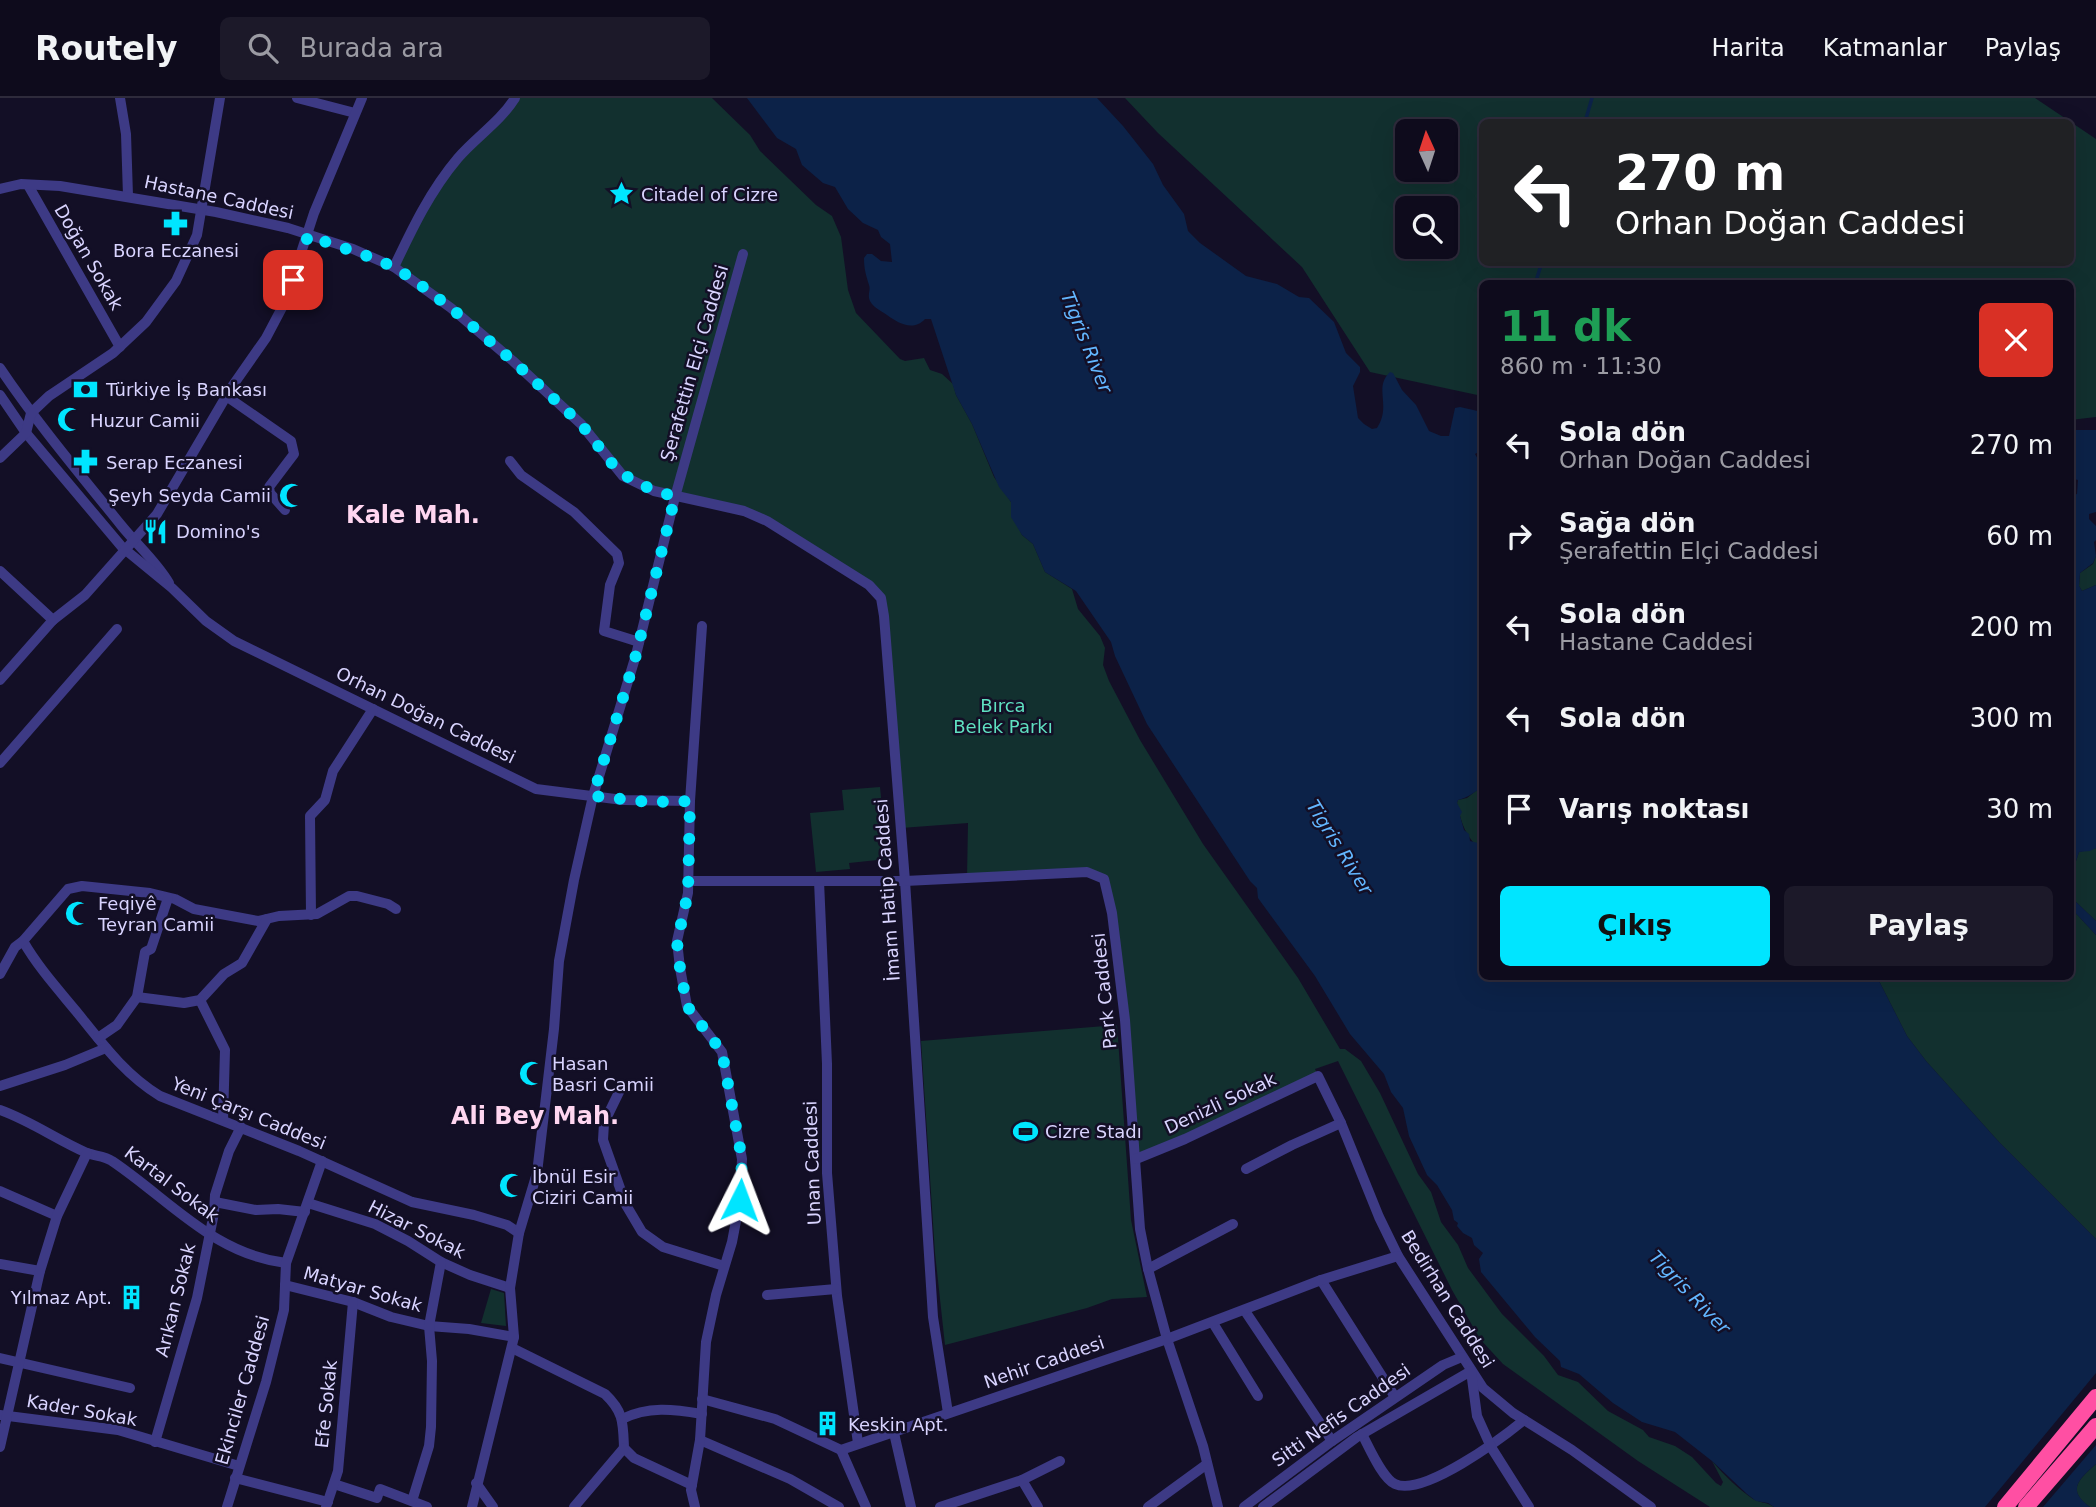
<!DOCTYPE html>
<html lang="tr">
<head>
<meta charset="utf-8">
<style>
	:root { --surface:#0e0b1c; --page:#1c1929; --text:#f1f3f6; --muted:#9b9ba3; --line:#2e2b3b; --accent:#00e5ff }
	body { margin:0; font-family:"DejaVu Sans",sans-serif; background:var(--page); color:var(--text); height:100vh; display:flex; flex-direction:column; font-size:26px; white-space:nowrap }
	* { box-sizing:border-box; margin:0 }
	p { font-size:23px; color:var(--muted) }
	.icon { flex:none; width:38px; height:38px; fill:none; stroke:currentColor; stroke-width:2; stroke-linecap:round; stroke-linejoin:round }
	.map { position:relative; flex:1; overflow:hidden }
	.side { position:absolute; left:1479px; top:182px; width:595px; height:700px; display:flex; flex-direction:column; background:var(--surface); border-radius:10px; box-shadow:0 7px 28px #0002,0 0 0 2px var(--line) }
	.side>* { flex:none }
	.banner { position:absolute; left:1479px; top:21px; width:595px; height:147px; border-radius:10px; box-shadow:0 7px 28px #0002,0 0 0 2px var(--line); background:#202124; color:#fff; overflow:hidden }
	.needle { width:46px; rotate:357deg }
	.buttons { position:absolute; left:1395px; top:21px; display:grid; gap:14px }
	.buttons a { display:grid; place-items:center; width:63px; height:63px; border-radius:10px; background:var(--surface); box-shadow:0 7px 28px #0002,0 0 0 2px var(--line); font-size:35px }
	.pin { position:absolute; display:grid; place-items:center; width:60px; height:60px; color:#fff; margin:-30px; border-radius:14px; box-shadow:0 4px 10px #0006 }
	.me { position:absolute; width:77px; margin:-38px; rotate:3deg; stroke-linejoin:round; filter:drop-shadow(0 0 5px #0008) }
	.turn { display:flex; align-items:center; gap:24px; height:147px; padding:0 21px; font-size:32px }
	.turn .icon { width:91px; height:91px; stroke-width:2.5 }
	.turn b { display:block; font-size:49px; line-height:60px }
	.round { display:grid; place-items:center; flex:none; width:74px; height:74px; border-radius:10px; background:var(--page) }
	.head { display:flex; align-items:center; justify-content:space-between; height:119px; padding:0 21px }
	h1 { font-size:42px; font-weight:700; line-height:52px; color:#1e9e55 }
	.button { display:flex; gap:14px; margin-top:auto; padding:14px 21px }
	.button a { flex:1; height:80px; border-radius:10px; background:var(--accent); color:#111; font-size:28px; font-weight:700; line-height:80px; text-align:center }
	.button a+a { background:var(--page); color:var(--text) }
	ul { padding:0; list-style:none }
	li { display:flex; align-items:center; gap:21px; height:91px; padding:0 21px }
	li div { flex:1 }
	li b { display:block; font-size:26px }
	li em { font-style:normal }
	header { display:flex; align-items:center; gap:42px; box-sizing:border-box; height:98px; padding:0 35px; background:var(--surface); border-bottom:2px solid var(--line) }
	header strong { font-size:33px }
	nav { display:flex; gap:38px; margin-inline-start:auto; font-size:24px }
	.search { width:490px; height:63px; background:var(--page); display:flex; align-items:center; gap:18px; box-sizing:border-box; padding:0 24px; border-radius:10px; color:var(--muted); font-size:26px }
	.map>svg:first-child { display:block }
	.green { fill:#12302f; fill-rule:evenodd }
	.water { fill:#0c2248 }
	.pier { fill:#130f26 }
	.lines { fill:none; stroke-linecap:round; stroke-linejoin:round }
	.stream { stroke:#0c2248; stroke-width:3.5 }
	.minor { stroke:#3d3a85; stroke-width:10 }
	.highway { stroke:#ff4fa3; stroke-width:16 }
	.route { stroke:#00e5ff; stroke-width:12; stroke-dasharray:0 21.6 }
	.labels { text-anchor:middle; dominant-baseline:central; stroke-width:5; stroke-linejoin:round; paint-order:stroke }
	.poi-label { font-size:18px; fill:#d9d4ff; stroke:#130f26; text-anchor:start }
	.street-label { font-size:18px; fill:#d9d4ff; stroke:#130f26 }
	.park-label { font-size:18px; fill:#5fe0c0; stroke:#130f26 }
	.water-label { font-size:19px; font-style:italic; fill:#62b6ff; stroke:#130f26 }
	.district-label { font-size:24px; font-weight:bold; fill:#ffd6f0; stroke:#130f26 }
</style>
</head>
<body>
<header>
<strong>Routely</strong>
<div class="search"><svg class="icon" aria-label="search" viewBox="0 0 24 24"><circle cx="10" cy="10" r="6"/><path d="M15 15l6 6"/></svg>Burada ara</div>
<nav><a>Harita</a><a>Katmanlar</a><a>Paylaş</a></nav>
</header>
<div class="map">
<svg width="2096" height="1409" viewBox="0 0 2096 1409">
	<rect width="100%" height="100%" fill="#130f26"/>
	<g class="green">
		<path d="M515,0H712L750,37L760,53L816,107L832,118L841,139L848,192L856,215L900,261L905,263L924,260L930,272L942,276L953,286L956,297L972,326L994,379L1011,404V414L1022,437L1033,446L1045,474L1072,491L1078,511L1100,538L1105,550L1103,567L1109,583L1140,642L1203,746L1298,880L1340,951H1345L1361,963L1380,995L1418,1076L1431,1094L1441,1124L1458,1147L1468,1170L1502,1216L1544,1258L1558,1277L1578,1284L1608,1313L1643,1332L1649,1339L1675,1348L1692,1359L1716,1385L1721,1388L1723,1384L1712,1363C1724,1377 1738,1391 1753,1401C1760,1405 1767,1404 1774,1409H1710L1638,1363L1503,1266L1480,1241L1452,1192L1338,963L1315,971L1318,978L1136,1061L1112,815L1100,778L967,780L968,725L901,730L881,501L767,423L629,382L553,300L394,169L425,106Z"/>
		<path d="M1125,0H2035L2096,41V319L2070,322V186H1482V298L1370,274L1302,169L1158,35ZM1482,24H2070V164H1482ZM1407,33H1446V72H1407ZM1407,110H1446V149H1407Z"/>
		<polygon points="2096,458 2096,487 2082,493 2079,488 2080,475 2093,466"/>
		<path d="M1482,688V752C1466,740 1461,725 1457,705L1458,702L1467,700Z"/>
		<polygon points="880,689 887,761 849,765 850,771 816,774 810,715 844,712 842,692"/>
		<polygon points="2096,750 2096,823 2076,804 2070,795 2070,781 2079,754"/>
		<polygon points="2070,809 2096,837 2096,1141 1999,1044 1926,963 1907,938 1877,879 2070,878"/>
		<polygon points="1117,927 1131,1122 1147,1199 1112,1201 1087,1210 945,1247 935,1155 921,943"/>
		<polygon points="491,1191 504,1195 506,1228 481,1225"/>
		<path d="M2096,1366V1409H2090C2066,1392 2079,1381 2096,1366Z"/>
	</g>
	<g class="water">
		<path d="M747,0H1097L1123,28L1153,66L1163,87L1184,116L1188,133L1200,145L1246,178L1277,186L1299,199L1309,200L1334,224L1346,255L1360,269V274L1353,288L1358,320L1364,326L1372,331L1377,330C1392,307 1373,290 1390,274L1393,275L1402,292L1416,307L1429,333L1441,338H1449L1455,310L1460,309L1482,314V352L1475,356L1479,363L1482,364V688C1476,694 1467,700 1458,702L1457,705L1462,714L1460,718L1464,732L1469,736L1470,743L1478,745L1482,752V878L1877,879L1907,938L1926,963L1999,1044L2096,1141V1366C2079,1381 2066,1392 2090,1409H1774L1768,1405L1756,1403L1747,1396L1712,1363L1675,1334L1642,1324L1613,1305L1579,1276L1561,1269L1560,1263L1535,1239L1481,1174L1479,1161L1483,1155L1474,1147L1472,1140L1463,1135L1457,1128L1458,1125L1454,1122L1452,1112L1437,1087L1427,1077L1409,1038L1403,1010L1391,994L1384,976L1350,936L1315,878L1258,800L1257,790L1250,783L1147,626L1115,558L1111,544L1076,493L1045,474L1033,446L1022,437L1011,419V404L999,389L972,326L956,297L931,221H925C913,234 898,225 887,217C880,212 874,210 870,203C867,196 871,193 869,187C866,177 864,171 864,160L867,156H872L881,163L892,164L890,146L881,139L878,132L863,125L848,111L835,89L823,85L802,67L796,51L777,40Z"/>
		<polygon points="2070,332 2096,332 2096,414 2089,416 2089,421 2096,428 2096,442 2094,444 2096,458 2093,465 2080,475 2079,488 2082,493 2096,487 2096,750 2090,753 2079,754 2070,781 2070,398 2077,396 2078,382 2070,380"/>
		<polygon points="2070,795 2076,804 2096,823 2096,837 2070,809"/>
	</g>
	<polygon class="pier" points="2096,1275 2096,1347 2043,1409 1985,1409"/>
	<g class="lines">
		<g class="stream">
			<polyline points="1585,24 1592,0"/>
			<polyline points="1535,186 1542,164"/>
		</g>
		<g class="minor">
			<polyline points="120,0 126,36 128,98"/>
			<polyline points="297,0 355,15"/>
			<polyline points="28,87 120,249"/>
			<polyline points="0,91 21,86 60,88 216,114 288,130 353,151 394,169 451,210 513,263 581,326 623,378 654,393 744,413 767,423 869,487 881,500 884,518 905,783 933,1219 948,1315"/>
			<path d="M394,169C412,131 430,93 458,60C476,39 500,24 515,0"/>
			<path d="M0,270C37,325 80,376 121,427C137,447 156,463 169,485"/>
			<polyline points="0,297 26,335 122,449 172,490 206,523 234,543 536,691 623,702 690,703"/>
			<polyline points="226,298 291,343 294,356 269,389 270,395 285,412"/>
			<polyline points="0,360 26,335 31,315 49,298 113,255 146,224 176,183 197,137 220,0"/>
			<polyline points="510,363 521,377 574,414 617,456 619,465 610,487 604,533 639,544"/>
			<polyline points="0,473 53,522"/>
			<polyline points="0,582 53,522 85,497 157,416 231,290 266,240 285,204 314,115 362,0"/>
			<polyline points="0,665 117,531"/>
			<polyline points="689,783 905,783 1087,774 1104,781 1112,815 1125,922 1140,1131 1148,1171 1167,1241 1203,1348 1218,1409"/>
			<polyline points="819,783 827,966 827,1075 837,1198 858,1345"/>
			<polyline points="311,817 310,718 325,702 333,673 373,611"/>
			<path d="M23,843C38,869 57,890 76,913C101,944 125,977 160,998L299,1053L412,1104L474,1117L507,1127L519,1135"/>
			<polyline points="0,876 15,849 23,843 68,791 82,788 150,795 175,801 194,811 258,823 279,818 317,816 349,798 357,798 388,806 396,811"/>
			<polyline points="137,899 184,905 200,902 224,876 242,865 267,821"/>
			<polyline points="200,902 225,952 223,1022"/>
			<polyline points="98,940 117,927 137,899 145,854 151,851 168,800"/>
			<polyline points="0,988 65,967 106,950"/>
			<polyline points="620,992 604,1025 603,1042 626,1107 642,1134 663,1149 724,1168"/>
			<path d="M0,1012C31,1023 57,1042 87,1055C95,1058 105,1058 112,1063C170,1102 213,1156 286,1165"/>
			<polyline points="1136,1061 1185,1041 1318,978 1341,1025 1379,1119 1398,1158 1483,1290 1513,1315 1572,1352 1651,1409"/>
			<polyline points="1246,1071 1292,1047 1341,1025"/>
			<polyline points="0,1093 57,1118"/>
			<polyline points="215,1104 256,1112 278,1111 305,1114"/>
			<polyline points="308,1105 375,1126 408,1143 441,1164 470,1177 510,1190"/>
			<polyline points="0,1166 40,1173"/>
			<polyline points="1148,1171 1233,1126"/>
			<polyline points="1321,1182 1395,1299"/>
			<polyline points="285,1187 353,1204 391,1219 429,1228 469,1231 514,1239"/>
			<polyline points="767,1197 836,1191"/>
			<polyline points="1245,1213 1332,1343"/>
			<polyline points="1213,1225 1258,1298"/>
			<path d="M512,1250L605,1296C624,1314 623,1325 624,1350L634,1360L692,1387"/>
			<polyline points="0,1260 130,1290"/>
			<polyline points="702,1301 775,1321 841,1352 1167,1241 1321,1182 1398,1158"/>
			<polyline points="0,1317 118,1332 239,1368"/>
			<path d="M622,1321C648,1308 673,1311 702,1316"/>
			<polyline points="894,1335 911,1409"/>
			<path d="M1362,1336C1369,1349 1382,1380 1395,1386C1423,1399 1502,1340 1524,1322"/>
			<polyline points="700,1342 790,1381 839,1409"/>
			<polyline points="155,1344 197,1200 214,1115 215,1097 229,1053 241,1029"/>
			<polyline points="0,1349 40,1173 57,1118 87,1055"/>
			<polyline points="841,1352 866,1409"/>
			<polyline points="235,1380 328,1404"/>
			<polyline points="1022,1382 1038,1409"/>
			<polyline points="476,1385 493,1409"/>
			<polyline points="334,1386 377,1400 380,1391 427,1409"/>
			<polyline points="412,1403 429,1348 431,1329 432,1263 429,1228 441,1164"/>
			<polyline points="227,1409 266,1284 284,1212 286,1165 322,1063"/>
			<polyline points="326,1409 338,1373 353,1204"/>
			<polyline points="472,1409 514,1239 510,1190 519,1135 537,1075 554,931 559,863 574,782 593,698 636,557 675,399 743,156"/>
			<polyline points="574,1409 624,1350"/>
			<polyline points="695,1409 691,1392 700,1342 706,1244 716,1197 732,1144 740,1102 742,1061 722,954 687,908 680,870 677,843 688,795 690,703 702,528"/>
			<polyline points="940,1409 1022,1382 1060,1363"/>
			<polyline points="1148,1409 1207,1366"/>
			<polyline points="1244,1409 1332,1343 1443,1267 1462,1259"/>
			<polyline points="1263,1409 1357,1339 1471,1273 1477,1318 1491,1349 1529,1409"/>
		</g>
		<g class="highway">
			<polyline points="2005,1409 2096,1299"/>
			<polyline points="2026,1409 2096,1328"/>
		</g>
	</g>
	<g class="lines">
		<polyline class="route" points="293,182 308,138 373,160 394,169 414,182 451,210 513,263 581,326 618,373 641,387 675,399 636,557 593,698 649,704 690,703 688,795 677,844 680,870 687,908 722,954 742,1061 740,1102"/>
	</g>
	<defs>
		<symbol id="sight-bare" viewBox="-9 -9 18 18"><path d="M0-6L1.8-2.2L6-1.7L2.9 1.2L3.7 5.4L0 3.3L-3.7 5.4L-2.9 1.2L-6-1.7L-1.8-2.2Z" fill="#00e5ff" stroke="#130f26" stroke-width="2.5" paint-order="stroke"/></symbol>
		<symbol id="pharmacy-bare" viewBox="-9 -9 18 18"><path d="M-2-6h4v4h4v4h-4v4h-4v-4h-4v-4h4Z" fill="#00e5ff" stroke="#130f26" stroke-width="2.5" paint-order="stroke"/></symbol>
		<symbol id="bank-bare" viewBox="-9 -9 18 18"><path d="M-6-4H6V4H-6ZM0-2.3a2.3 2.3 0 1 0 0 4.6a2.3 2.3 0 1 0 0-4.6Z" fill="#00e5ff" stroke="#130f26" stroke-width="2.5" paint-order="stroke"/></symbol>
		<symbol id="mosque-bare" viewBox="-9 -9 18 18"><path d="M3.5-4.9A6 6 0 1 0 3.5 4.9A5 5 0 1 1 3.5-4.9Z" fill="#00e5ff" stroke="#130f26" stroke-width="2.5" paint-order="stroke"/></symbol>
		<symbol id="restaurant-bare" viewBox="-9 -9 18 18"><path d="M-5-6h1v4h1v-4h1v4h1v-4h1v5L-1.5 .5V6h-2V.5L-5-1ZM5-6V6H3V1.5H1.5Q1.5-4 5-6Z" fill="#00e5ff" stroke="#130f26" stroke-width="2.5" paint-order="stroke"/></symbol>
		<symbol id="stadium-bare" viewBox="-9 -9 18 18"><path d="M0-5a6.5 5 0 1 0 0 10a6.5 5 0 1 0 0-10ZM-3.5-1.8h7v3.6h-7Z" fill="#00e5ff" stroke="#130f26" stroke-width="2.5" paint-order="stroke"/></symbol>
		<symbol id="building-bare" viewBox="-9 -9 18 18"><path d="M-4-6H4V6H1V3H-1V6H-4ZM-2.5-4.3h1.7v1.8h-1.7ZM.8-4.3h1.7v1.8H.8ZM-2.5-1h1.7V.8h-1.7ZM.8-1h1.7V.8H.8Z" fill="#00e5ff" stroke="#130f26" stroke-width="2.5" paint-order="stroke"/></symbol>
	</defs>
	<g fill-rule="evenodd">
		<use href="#sight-bare" x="604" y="78" width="35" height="35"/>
		<use href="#pharmacy-bare" x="158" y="108" width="35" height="35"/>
		<use href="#bank-bare" x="68" y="274" width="35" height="35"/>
		<use href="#mosque-bare" x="52" y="304" width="35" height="35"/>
		<use href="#pharmacy-bare" x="68" y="346" width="35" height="35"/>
		<use href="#mosque-bare" x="274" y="380" width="35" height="35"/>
		<use href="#restaurant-bare" x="138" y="416" width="35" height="35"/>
		<use href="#mosque-bare" x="60" y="798" width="35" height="35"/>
		<use href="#mosque-bare" x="514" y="958" width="35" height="35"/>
		<use href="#stadium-bare" x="1008" y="1016" width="35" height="35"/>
		<use href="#mosque-bare" x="494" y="1070" width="35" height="35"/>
		<use href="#building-bare" x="114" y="1182" width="35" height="35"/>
		<use href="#building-bare" x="810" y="1308" width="35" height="35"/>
	</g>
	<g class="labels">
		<g class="poi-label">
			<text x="641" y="96">Citadel of Cizre</text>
			<text x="176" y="152" text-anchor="middle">Bora Eczanesi</text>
			<text x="106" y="291">Türkiye İş Bankası</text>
			<text x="90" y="322">Huzur Camii</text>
			<text x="106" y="364">Serap Eczanesi</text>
			<text x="271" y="397" text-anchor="end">Şeyh Seyda Camii</text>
			<text x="176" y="433">Domino's</text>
			<text x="98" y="805">Feqiyê<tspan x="98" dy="21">Teyran Camii</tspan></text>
			<text x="552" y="965">Hasan<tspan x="552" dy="21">Basri Camii</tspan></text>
			<text x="1045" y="1033">Cizre Stadı</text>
			<text x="532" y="1078">İbnül Esir<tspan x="532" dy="21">Ciziri Camii</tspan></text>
			<text x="112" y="1199" text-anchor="end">Yılmaz Apt.</text>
			<text x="848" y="1326">Keskin Apt.</text>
		</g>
		<g class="street-label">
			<text transform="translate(219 99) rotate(12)">Hastane Caddesi</text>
			<text transform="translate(89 159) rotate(60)">Doğan Sokak</text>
			<text transform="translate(694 265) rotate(-74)">Şerafettin Elçi Caddesi</text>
			<text transform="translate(426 617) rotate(26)">Orhan Doğan Caddesi</text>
			<text transform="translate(887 792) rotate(-94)">İmam Hatip Caddesi</text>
			<text transform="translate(1104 893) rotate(-96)">Park Caddesi</text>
			<text transform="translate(1220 1005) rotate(-25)">Denizli Sokak</text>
			<text transform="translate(249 1015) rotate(22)">Yeni Çarşı Caddesi</text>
			<text transform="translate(812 1065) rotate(-92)">Unan Caddesi</text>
			<text transform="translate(172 1086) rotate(37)">Kartal Sokak</text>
			<text transform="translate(417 1131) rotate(27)">Hizar Sokak</text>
			<text transform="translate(363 1191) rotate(16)">Matyar Sokak</text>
			<text transform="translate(1448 1201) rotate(58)">Bedirhan Caddesi</text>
			<text transform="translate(175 1202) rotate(-76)">Arıkan Sokak</text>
			<text transform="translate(1044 1264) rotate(-19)">Nehir Caddesi</text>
			<text transform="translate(242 1292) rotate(-74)">Ekinciler Caddesi</text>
			<text transform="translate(326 1306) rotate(-84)">Efe Sokak</text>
			<text transform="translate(82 1312) rotate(10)">Kader Sokak</text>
			<text transform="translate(1341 1317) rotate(-35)">Sitti Nefis Caddesi</text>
		</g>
		<g class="park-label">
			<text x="1003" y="607">Bırca<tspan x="1003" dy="21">Belek Parkı</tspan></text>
		</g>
		<g class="water-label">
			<text transform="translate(1087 244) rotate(68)">Tigris River</text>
			<text transform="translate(1340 749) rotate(58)">Tigris River</text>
			<text transform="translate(1690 1194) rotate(46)">Tigris River</text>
		</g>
		<g class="district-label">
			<text x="413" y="417">Kale Mah.</text>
			<text x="535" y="1018">Ali Bey Mah.</text>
		</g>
	</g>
</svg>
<div class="buttons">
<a><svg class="needle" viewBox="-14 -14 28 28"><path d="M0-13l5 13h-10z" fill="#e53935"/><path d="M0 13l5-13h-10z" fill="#9b9ba3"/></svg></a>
<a><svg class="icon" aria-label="search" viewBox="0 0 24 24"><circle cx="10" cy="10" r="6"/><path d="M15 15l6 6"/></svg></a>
</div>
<div class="pin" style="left:293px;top:182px;background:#d93025"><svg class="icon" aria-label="arrive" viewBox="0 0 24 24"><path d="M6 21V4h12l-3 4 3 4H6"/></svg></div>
<svg class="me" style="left:740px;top:1102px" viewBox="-20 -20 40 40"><path d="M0-17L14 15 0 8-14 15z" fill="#00e5ff" stroke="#fff" stroke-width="4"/></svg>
<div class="banner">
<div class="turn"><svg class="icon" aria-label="left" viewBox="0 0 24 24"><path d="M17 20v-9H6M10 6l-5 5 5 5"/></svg><div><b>270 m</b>Orhan Doğan Caddesi</div></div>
</div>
<section class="side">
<div class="head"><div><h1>11 dk</h1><p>860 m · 11:30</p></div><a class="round" style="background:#d93025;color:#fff"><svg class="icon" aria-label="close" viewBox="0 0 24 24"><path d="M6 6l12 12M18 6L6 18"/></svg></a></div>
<ul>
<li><svg class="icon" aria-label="left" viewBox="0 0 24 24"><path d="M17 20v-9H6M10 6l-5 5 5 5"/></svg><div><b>Sola dön</b><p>Orhan Doğan Caddesi</p></div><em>270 m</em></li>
<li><svg class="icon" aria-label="right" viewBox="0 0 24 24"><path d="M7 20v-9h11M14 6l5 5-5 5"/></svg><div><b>Sağa dön</b><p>Şerafettin Elçi Caddesi</p></div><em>60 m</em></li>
<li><svg class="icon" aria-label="left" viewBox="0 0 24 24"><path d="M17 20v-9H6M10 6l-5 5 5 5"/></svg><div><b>Sola dön</b><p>Hastane Caddesi</p></div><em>200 m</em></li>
<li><svg class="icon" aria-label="left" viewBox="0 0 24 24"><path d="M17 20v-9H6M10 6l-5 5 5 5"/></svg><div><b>Sola dön</b></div><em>300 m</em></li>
<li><svg class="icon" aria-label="arrive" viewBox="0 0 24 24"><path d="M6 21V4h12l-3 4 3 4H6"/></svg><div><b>Varış noktası</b></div><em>30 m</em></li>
</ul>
<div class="button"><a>Çıkış</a><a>Paylaş</a></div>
</section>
</div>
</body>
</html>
